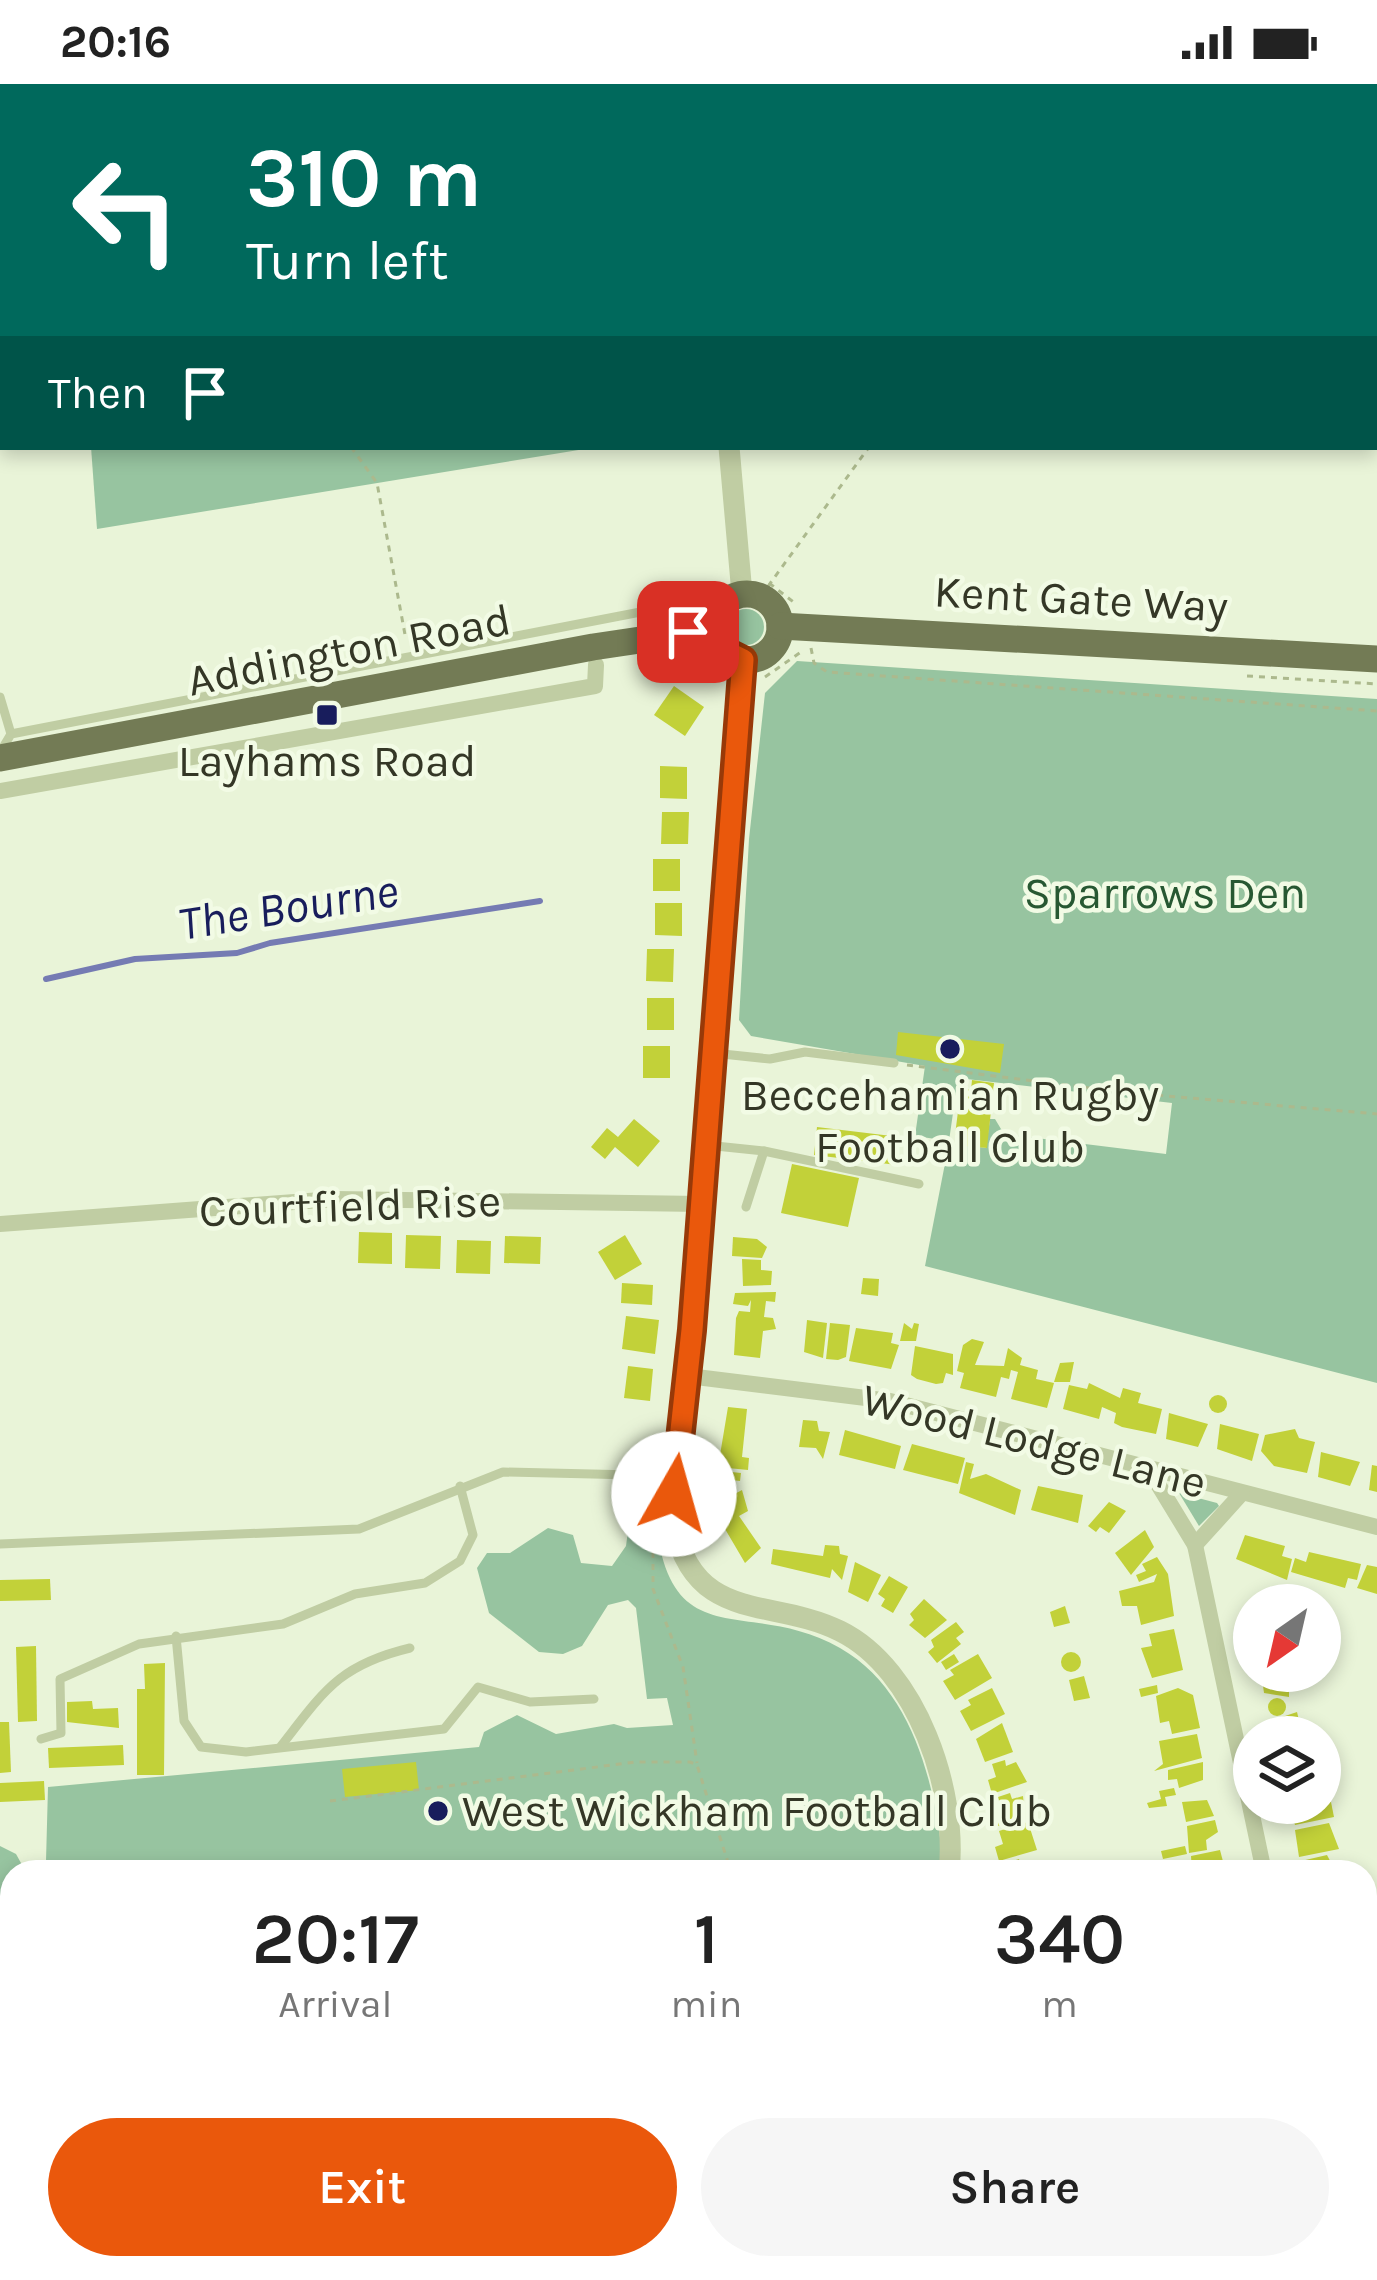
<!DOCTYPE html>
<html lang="en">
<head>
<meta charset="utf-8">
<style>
	:root { --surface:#fff; --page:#f6f6f6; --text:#222; --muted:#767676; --accent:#ea580c }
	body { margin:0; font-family:Karla,sans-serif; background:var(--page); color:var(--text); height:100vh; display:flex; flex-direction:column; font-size:45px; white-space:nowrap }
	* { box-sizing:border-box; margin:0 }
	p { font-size:39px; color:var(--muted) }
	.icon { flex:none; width:66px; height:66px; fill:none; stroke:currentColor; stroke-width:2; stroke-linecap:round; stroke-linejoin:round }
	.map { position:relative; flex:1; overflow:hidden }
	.panel { position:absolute; left:0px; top:1776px; width:1377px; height:420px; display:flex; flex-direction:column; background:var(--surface); border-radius:36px 36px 0 0; box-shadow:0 6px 18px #0003 }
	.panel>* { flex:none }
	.guide { position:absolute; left:0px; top:0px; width:1377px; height:366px; box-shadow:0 6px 18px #0003; background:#00695c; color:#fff; overflow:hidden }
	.needle { width:78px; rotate:214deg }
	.fabs { position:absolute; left:1233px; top:1500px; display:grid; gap:24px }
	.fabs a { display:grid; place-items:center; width:108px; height:108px; border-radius:50%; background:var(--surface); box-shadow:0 6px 18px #0003; font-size:60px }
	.pin { position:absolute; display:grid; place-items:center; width:102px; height:102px; color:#fff; margin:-51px; border-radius:24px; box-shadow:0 6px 18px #0006 }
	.me { position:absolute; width:132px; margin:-66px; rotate:7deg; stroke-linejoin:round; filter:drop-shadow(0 0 9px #0008) }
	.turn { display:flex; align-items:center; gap:42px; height:252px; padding:0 48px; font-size:54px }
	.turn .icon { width:156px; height:156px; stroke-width:2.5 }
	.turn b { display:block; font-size:84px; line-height:102px }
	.then { display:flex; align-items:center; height:114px; padding:0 48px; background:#0003; gap:24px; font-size:45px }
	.eta { display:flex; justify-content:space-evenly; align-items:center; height:204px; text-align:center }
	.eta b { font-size:72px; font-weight:600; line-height:84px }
	.primary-button { display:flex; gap:24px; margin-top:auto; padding:24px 48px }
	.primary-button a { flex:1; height:138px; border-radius:72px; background:var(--accent); color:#fff; font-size:48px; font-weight:600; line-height:138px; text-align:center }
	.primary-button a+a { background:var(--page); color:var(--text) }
	.status { display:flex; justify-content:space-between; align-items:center; height:84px; padding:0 60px; background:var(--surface); direction:ltr }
	.status svg { height:33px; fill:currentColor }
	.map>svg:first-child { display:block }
	.green { fill:#97c4a0 }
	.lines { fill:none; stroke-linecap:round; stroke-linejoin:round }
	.stream { stroke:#757bb3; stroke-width:6 }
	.building { fill:#c2d139 }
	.path { stroke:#acb98d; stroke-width:3; stroke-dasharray:6 6; stroke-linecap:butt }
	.service { stroke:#c0cda3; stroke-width:9 }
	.minor { stroke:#c0cda3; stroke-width:16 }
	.tertiary { stroke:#c0cda3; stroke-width:21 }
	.primary { stroke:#737b55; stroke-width:27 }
	.trunk { stroke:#646a48; stroke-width:30 }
	.route-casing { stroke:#983908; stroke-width:30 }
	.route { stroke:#ea580c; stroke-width:21 }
	.poi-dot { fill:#181d5c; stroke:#f2fbe5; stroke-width:4.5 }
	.labels { text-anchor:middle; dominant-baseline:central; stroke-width:9; stroke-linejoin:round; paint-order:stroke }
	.street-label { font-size:45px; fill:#343726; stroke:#f2fbe5 }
	.poi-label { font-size:45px; fill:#343726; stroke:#f2fbe5 }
	.park-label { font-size:45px; fill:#275832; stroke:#f2fbe5 }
	.water-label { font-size:48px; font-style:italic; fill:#181d5c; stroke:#f2fbe5 }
</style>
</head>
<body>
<div class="status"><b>20:16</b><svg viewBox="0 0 49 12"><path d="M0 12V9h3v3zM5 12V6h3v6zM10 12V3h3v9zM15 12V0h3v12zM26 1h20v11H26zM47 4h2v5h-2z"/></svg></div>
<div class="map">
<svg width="1377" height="2196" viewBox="0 0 1377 2196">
	<rect width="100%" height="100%" fill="#e9f4d8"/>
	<g class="green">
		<polygon points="63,0 658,0 657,3"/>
		<polygon points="91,363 597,363 97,445"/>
		<circle cx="746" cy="543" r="18"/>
		<polygon points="797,577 1377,615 1377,1299 925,1182 949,1059 986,1064 990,1035 995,1035 1004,1050 1166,1070 1172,1019 958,994 949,1057 915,1052 925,982 751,952 739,936 749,755 765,609"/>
		<path d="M642,1409L654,1412C662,1582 744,1509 840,1564C916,1607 937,1709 944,1788H27L46,1777L48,1703L479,1663L484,1648L517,1631L556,1650L614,1640L627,1644L673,1641L667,1614L647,1615L636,1524L628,1516L608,1521L582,1562L563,1570L539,1568L489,1529L477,1484L487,1469H510L548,1444L573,1451L581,1479L612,1482L626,1462L632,1417Z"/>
		<polygon points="1179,1409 1217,1419 1219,1422 1199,1442"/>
		<polygon points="0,1762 16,1770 26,1788 12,1788 12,1901 0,1872"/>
		<polygon points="0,1968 12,1996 12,2130 0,2133"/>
		<polygon points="770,2184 1003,2184 1010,2196 727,2196"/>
	</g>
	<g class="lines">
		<polyline class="stream" points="46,895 135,875 237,869 270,859 540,817"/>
	</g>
	<g class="building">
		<polygon points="674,602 704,623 685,652 654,631"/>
		<polygon points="660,682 687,683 687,715 660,714"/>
		<polygon points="662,728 689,728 688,760 661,760"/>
		<rect x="653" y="775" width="27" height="32"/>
		<polygon points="655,819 682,819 682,852 655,851"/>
		<polygon points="647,865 674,865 673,898 646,897"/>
		<rect x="647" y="914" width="27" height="32"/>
		<polygon points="898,948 1004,960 1000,989 896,971"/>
		<rect x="643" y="962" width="27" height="32"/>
		<polygon points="972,996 994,999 987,1064 964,1062 965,1053 955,1051 961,1004 971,1006"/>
		<polygon points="634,1035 660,1057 638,1083 615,1063 605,1075 591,1063 607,1044 618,1053"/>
		<polygon points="817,1043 900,1053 897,1081 814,1071"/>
		<polygon points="792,1080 859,1094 848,1143 781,1129"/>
		<polygon points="359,1148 392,1149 392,1180 358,1179"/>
		<polygon points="406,1151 441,1152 440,1185 405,1184"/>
		<polygon points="625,1151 642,1180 615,1196 598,1168"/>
		<polygon points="505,1152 541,1153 540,1180 504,1179"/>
		<polygon points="733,1153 757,1155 767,1163 762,1174 732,1172"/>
		<polygon points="457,1156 491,1157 490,1190 456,1189"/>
		<polygon points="742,1175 761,1176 761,1186 772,1187 771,1201 743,1202"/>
		<polygon points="863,1194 879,1195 878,1212 861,1210"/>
		<polygon points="622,1199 653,1201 652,1221 621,1219"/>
		<polygon points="776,1208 775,1218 766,1217 764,1233 773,1234 776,1245 763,1247 760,1274 734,1271 736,1234 739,1227 750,1228 751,1216 748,1222 733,1220 735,1209"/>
		<polygon points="626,1232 659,1236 655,1270 622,1265"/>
		<polygon points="807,1236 827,1239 823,1274 804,1268"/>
		<polygon points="830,1239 850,1241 846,1273 838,1276 826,1275"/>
		<polygon points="904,1239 912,1245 914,1239 919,1240 916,1257 900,1257"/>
		<polygon points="856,1244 893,1249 891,1259 899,1261 891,1285 849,1277"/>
		<polygon points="972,1255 984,1258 975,1281 1004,1282 1008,1264 1022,1274 1020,1281 1038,1286 1036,1295 1054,1299 1047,1324 1011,1315 1018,1288 1011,1286 1009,1295 1001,1293 996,1313 960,1304 964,1289 957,1287 963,1261"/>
		<polygon points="915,1262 953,1270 953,1291 946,1289 943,1299 936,1300 917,1295 911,1291"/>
		<polygon points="1074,1278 1070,1298 1054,1298 1060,1279"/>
		<polygon points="628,1282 653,1285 650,1317 624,1314"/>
		<polygon points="1089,1299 1120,1314 1123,1304 1141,1309 1138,1319 1162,1325 1156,1350 1122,1343 1114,1339 1116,1329 1102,1323 1099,1335 1063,1325 1069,1301 1087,1305"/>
		<circle cx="1218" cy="1320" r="9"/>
		<polygon points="728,1323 747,1325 742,1373 749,1374 748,1386 718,1383"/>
		<polygon points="1169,1329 1208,1340 1198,1363 1166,1355"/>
		<polygon points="803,1336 817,1337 819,1347 830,1348 823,1375 816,1364 799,1363"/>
		<polygon points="1220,1340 1259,1350 1252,1377 1217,1365"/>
		<polygon points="1295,1345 1299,1354 1315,1358 1307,1389 1274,1382 1261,1367 1265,1351"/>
		<polygon points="845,1346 901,1362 895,1385 839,1371"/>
		<polygon points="912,1360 965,1374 958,1400 903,1386"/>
		<polygon points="1321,1368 1360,1378 1350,1402 1318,1393"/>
		<polygon points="966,1378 974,1380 970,1395 986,1390 1021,1406 1015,1431 959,1409"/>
		<polygon points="1372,1381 1377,1382 1377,1408 1369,1406"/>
		<polygon points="722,1387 741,1389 740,1397 722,1395"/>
		<polygon points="1038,1402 1083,1411 1078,1439 1031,1426"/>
		<polygon points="724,1405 729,1413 742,1406 748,1427 739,1432 761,1464 745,1479 711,1421 711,1412"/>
		<polygon points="1109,1418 1126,1427 1109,1449 1100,1443 1096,1448 1088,1442"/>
		<polygon points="1145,1446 1154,1463 1131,1491 1115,1469"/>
		<polygon points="1245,1451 1285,1462 1282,1472 1292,1475 1287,1496 1236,1475"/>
		<polygon points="825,1461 839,1462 840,1470 848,1472 842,1496 832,1485 830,1494 771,1480 773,1465 823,1472"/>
		<polygon points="1309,1468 1361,1480 1357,1496 1348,1494 1345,1504 1291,1488 1295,1474 1306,1478"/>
		<polygon points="1157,1473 1168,1490 1174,1532 1141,1541 1137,1522 1122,1522 1119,1507 1154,1498 1157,1490 1139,1498 1136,1491 1146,1487 1142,1480"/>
		<polygon points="855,1478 881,1491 868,1518 848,1508"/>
		<polygon points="1367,1481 1377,1483 1377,1510 1357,1504"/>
		<polygon points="889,1492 908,1503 893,1529 881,1522 885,1515 878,1510"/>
		<polygon points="50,1495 51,1516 0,1517 0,1496"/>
		<polygon points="924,1515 947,1536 925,1554 909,1541 914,1536 910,1530"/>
		<polygon points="1065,1522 1070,1539 1054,1543 1050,1528"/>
		<polygon points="956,1538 964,1548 956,1554 961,1560 937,1579 928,1568 934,1563 931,1556"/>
		<polygon points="1174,1545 1183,1586 1152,1594 1141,1564 1152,1562 1149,1550"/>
		<polygon points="36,1562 37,1637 18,1638 16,1563"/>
		<circle cx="1071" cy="1578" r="10"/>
		<polygon points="954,1570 959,1578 946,1586 941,1578"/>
		<polygon points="978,1570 992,1594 955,1616 943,1597 954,1591 950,1586"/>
		<polygon points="165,1579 164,1691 137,1691 137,1605 145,1605 144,1580"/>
		<polygon points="1261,1587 1289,1587 1289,1613 1264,1609"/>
		<polygon points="1084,1592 1090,1614 1074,1617 1069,1596"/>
		<polygon points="1157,1601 1158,1609 1141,1613 1139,1605"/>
		<polygon points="992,1604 1005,1630 971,1647 960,1627 971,1621 968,1616"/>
		<polygon points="1178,1604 1193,1611 1200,1644 1172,1650 1169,1637 1160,1639 1156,1612"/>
		<circle cx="1277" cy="1623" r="9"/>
		<polygon points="92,1617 93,1625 118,1624 119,1644 67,1638 67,1618"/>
		<polygon points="1297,1628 1302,1649 1273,1653 1273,1636"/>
		<polygon points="0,1638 9,1638 11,1688 0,1689"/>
		<polygon points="1002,1639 1013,1668 985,1678 976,1655"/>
		<polygon points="1197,1650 1202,1674 1154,1687 1163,1680 1159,1657"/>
		<polygon points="123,1661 124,1681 49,1684 48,1664"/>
		<polygon points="1005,1676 1006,1682 1016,1678 1027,1698 992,1710 988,1696 996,1693 992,1680"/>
		<polygon points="416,1678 419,1706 345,1713 342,1685"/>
		<polygon points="1203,1678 1203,1696 1179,1704 1177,1695 1168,1696 1168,1686"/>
		<polygon points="44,1697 45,1716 0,1718 0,1699"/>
		<polygon points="1174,1704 1176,1711 1165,1713 1167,1722 1149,1724 1147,1719 1161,1715 1159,1707"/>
		<polygon points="1010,1709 1012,1715 1023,1712 1025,1733 998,1742 993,1729 1002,1726 998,1713"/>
		<polygon points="1207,1716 1214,1732 1186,1738 1182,1718"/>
		<polygon points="1331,1718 1334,1733 1295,1741 1288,1719"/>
		<polygon points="1215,1736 1218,1748 1206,1756 1207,1766 1189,1769 1187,1742"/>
		<polygon points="1028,1738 1037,1766 999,1777 995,1763 1003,1760 999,1747"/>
		<polygon points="1329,1739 1339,1765 1299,1773 1295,1746"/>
		<polygon points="1185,1762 1187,1770 1163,1775 1161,1767"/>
		<polygon points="1220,1766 1225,1785 1192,1788 1191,1772"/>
		<polygon points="1327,1771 1336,1788 1302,1788 1301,1777"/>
		<polygon points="1019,1775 1023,1788 999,1788 997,1783"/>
		<polygon points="1369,1958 1377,1984 1365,1986 1365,1959"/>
		<polygon points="1377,1989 1377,2018 1365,2020 1365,1992"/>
		<polygon points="1377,2022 1377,2051 1367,2053 1365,2025"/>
		<rect x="1365" y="2059" width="12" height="26"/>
		<polygon points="1365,2092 1377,2093 1377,2120 1369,2120 1365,2112"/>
		<polygon points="1365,2124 1377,2126 1374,2164 1365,2160"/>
		<polygon points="1365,2164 1377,2169 1377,2177 1368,2196 1360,2196 1346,2188 1365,2184"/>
		<polygon points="34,2184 78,2184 81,2196 0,2196"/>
		<polygon points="550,2184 573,2184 578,2196 554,2196"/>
		<polygon points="1179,2184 1192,2184 1202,2196 1169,2196"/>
		<polygon points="1198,2184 1229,2184 1207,2196"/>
	</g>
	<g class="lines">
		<g class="path">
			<polyline points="187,0 187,3"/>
			<polyline points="1129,3 1130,0"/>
			<polyline points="351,363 377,399 406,556"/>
			<polyline points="769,499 796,520"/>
			<polyline points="761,512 869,363"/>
			<polyline points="811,564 814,579 827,588 1377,627"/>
			<polyline points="699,571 720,593"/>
			<polyline points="1247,592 1377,600"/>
			<polyline points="765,593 801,568"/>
			<polyline points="907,981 1121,1008 1377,1030"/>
			<polyline points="653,1408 653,1505 683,1583 697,1679"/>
			<polyline points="330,1717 636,1678 690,1678 697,1681 731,1788"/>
			<polyline points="859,2184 863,2196"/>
			<polyline points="929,2184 933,2196"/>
		</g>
		<g class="service">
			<polyline points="0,613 11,650"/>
			<polyline points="1,667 11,650 687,519"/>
			<polyline points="713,969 770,975 805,968 894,979"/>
			<polyline points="706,1061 764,1067 919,1100"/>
			<polyline points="746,1123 764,1067"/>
			<polyline points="0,1460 359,1445 503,1388 676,1392"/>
			<polyline points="176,1552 184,1637 201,1663 246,1668 444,1645 478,1603 530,1618 594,1615"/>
			<polyline points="41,1655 61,1649 60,1595 139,1560 283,1540 355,1510 425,1499 460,1477 473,1451 460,1402"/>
			<path d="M281,1662C324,1607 339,1581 410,1564"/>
			<polyline points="0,2138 5,2137"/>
			<polyline points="325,2184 326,2196"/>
			<polyline points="1077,2196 1095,2184"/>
		</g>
		<g class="minor">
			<polyline points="0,235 3,234"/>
			<polyline points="0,707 595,602 596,581"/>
			<polyline points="0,1140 335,1115 701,1120"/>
			<polyline points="688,1292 890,1317 1377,1443"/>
			<polyline points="1150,1387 1195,1461 1264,1788"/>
			<polyline points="1195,1461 1242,1409"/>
			<polyline points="512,2184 517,2196"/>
			<polyline points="1065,2184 1074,2196"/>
			<polyline points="369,2196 448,2184"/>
			<polyline points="1271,2196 1283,2184"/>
		</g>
		<g class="tertiary">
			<polyline points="662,3 663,0"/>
			<polyline points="729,363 742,510"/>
			<path d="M744,576L674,1442C696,1541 772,1513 840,1547C917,1585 958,1708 949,1788"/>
			<polyline points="1026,2184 1031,2196"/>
		</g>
		<g class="primary">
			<circle cx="747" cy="543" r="33"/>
			<polyline points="780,542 1377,575"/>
			<polyline points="0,674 593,563 714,545"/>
		</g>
		<g class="trunk">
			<polyline points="0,1912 12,1941"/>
			<polyline points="112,2184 116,2196"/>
		</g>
	</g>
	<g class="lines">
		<defs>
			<polyline id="route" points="674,1410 692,1246 743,576 723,566 714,545 688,548"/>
		</defs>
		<use href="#route" class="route-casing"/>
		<use href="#route" class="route"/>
	</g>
	<g class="poi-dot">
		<rect x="315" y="619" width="24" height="24" rx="6"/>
		<circle cx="950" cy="965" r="12"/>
		<circle cx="438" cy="1727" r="12"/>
	</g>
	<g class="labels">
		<g class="street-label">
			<text transform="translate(1081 515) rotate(3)">Kent Gate Way</text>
			<text transform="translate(349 566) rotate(-11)">Addington Road</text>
			<text transform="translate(350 1122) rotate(-2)">Courtfield Rise</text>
			<text transform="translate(1034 1357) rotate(14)">Wood Lodge Lane</text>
		</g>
		<g class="poi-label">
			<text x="327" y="677">Layhams Road</text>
			<text x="950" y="1011">Beccehamian Rugby<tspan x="950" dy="52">Football Club</tspan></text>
			<text x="462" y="1727" text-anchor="start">West Wickham Football Club</text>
		</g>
		<g class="park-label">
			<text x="1165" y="809">Sparrows Den</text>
		</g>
		<g class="water-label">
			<text transform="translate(288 823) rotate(-9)">The Bourne</text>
		</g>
	</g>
</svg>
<div class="fabs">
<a><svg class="needle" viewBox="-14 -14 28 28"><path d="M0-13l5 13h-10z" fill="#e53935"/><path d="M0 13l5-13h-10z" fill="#767676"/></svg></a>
<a><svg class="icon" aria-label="layers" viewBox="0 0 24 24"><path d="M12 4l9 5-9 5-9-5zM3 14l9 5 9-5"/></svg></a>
</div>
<div class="pin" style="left:688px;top:548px;background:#d93025"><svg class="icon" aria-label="arrive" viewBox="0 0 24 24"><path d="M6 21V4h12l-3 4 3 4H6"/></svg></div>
<svg class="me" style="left:674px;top:1410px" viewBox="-20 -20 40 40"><circle r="19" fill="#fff"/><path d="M0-13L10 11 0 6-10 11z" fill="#ea580c"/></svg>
<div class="guide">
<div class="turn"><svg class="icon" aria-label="left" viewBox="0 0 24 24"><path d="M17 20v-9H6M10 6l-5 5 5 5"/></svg><div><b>310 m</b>Turn left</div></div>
<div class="then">Then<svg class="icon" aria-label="arrive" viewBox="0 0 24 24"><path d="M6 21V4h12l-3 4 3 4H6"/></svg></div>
</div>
<section class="panel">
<div class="eta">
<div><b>20:17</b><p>Arrival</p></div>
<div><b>1</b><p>min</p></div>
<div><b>340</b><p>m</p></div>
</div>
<div class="primary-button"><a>Exit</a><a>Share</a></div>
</section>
</div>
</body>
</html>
